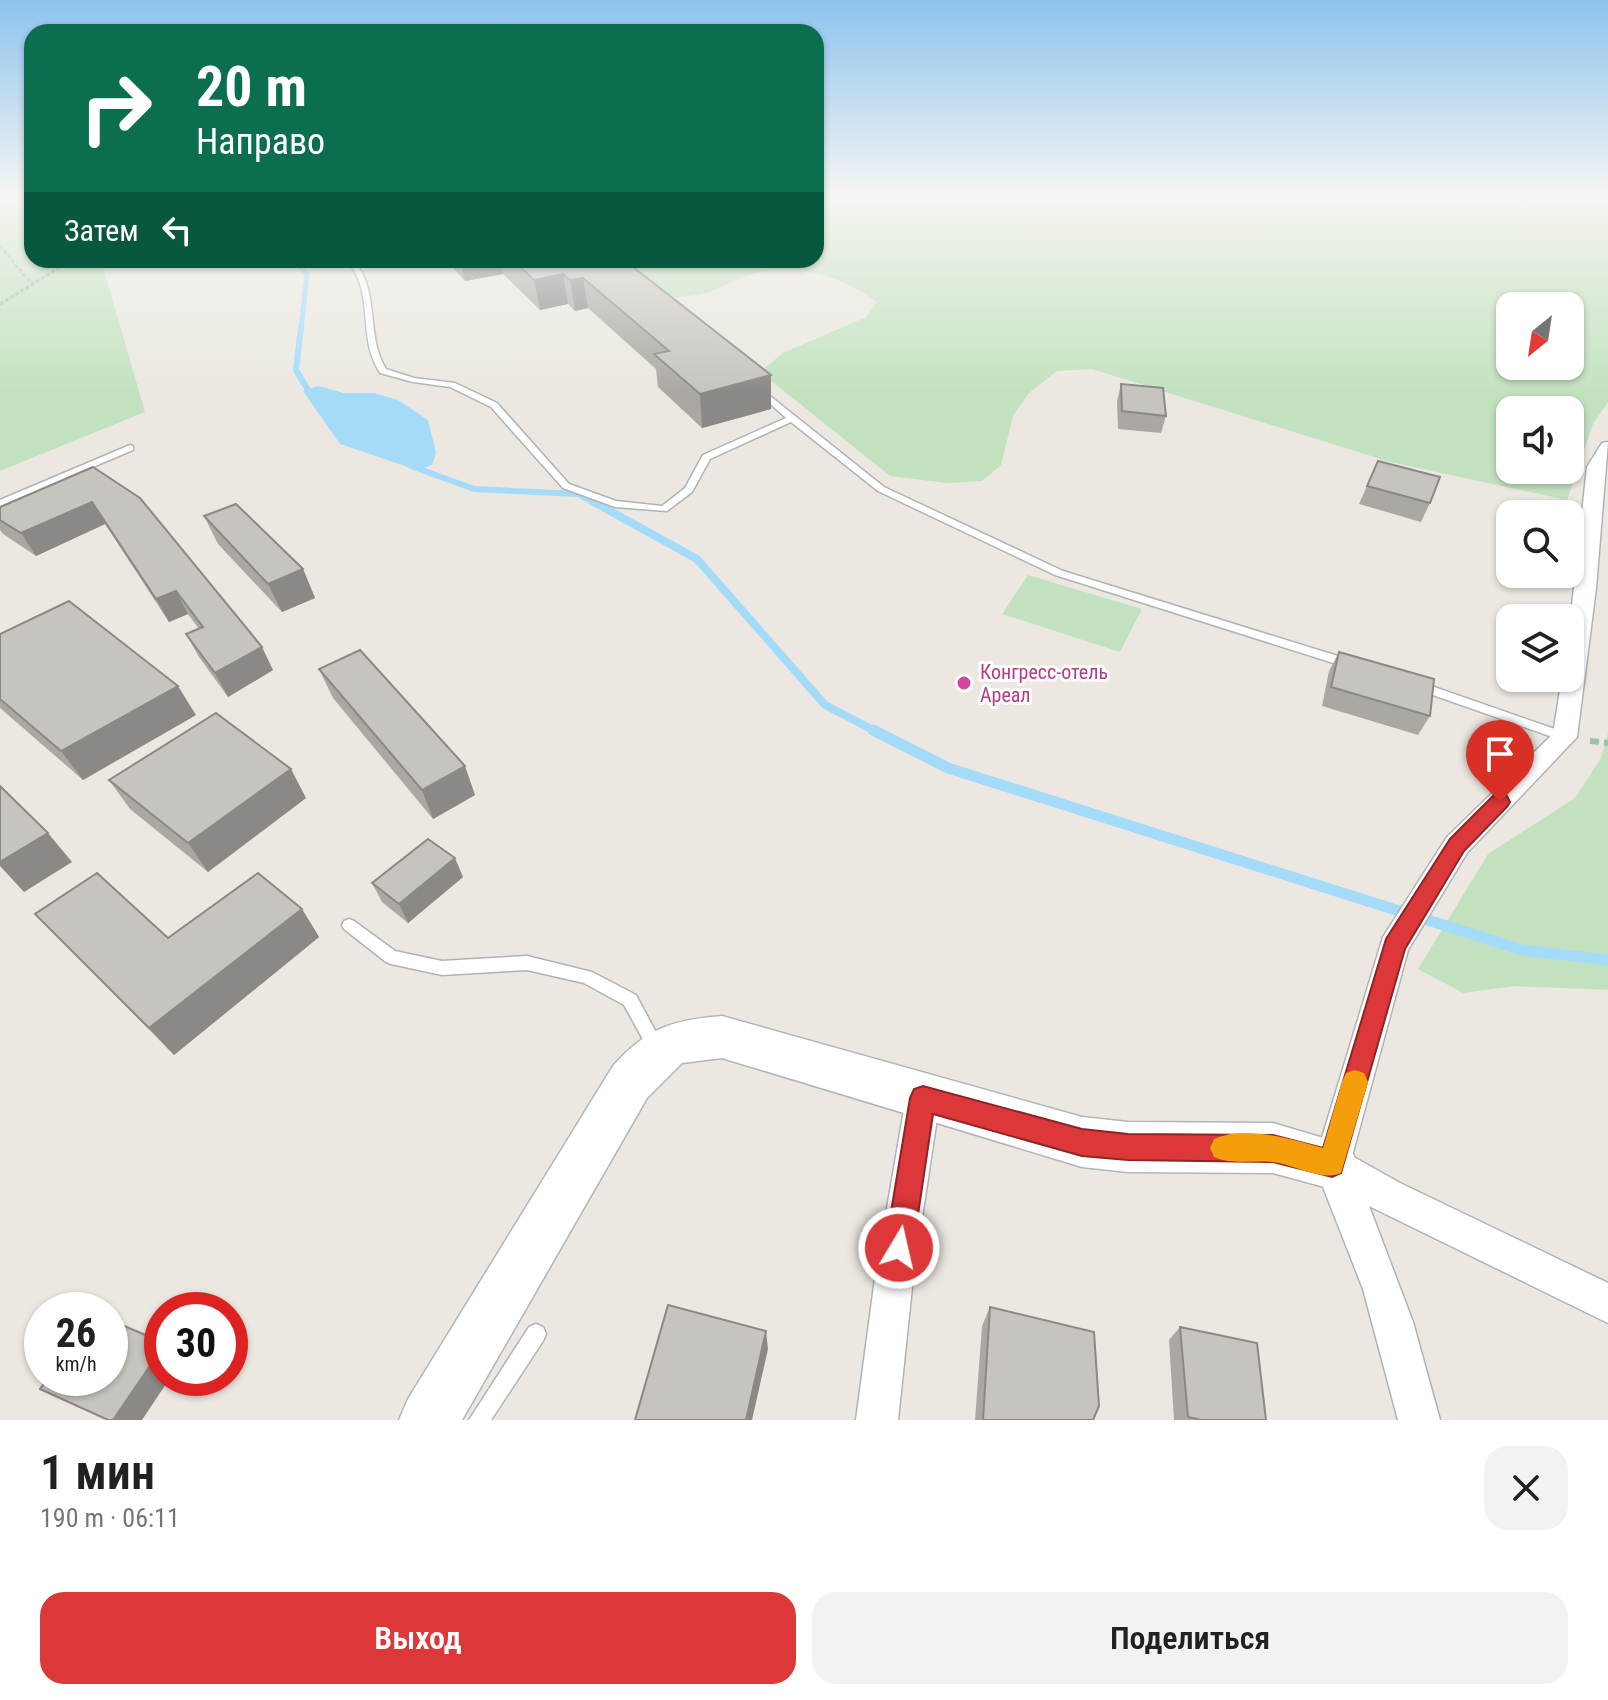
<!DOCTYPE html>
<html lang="ru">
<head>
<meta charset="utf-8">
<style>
	:root { --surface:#fff; --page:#f2f2f2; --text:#202124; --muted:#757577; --accent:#dc3739 }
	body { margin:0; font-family:"Roboto Condensed",sans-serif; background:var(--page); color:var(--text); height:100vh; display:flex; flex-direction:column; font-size:30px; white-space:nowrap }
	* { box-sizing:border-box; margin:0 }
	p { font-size:26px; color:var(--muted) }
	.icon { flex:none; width:44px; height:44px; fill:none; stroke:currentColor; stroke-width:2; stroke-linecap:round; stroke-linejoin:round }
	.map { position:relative; height:1420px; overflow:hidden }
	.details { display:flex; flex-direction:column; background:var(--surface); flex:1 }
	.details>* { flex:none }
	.hud { position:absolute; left:24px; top:24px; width:800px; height:244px; border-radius:24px; box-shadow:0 2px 6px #0004; background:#0b6e4f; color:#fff; overflow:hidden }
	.needle { width:52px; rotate:210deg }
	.fabs { position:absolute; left:1496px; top:292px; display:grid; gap:16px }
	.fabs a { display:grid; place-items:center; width:88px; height:88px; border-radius:16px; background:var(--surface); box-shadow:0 2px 6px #0004; font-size:40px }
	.speed { position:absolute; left:24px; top:1292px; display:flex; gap:16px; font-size:40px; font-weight:700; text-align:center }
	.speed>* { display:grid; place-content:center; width:104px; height:104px; border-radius:50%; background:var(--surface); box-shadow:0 2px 6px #0004; line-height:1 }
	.speed small { font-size:20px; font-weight:400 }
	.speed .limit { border:12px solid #d22; background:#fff; color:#111 }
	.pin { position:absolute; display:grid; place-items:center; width:68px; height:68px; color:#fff; margin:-82px -34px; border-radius:50% 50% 50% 0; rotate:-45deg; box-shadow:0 0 8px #0007 }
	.pin .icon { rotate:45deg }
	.me { position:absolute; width:88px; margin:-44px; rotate:9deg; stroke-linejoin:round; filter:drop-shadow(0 0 6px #0008) }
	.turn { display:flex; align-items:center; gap:28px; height:168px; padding:0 40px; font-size:36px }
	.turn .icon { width:104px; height:104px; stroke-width:2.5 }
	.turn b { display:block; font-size:56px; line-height:68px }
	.then { display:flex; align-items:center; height:76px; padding:0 40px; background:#0003; gap:16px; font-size:30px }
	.round { display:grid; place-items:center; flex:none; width:84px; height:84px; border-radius:24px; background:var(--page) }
	.head { display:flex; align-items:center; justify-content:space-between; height:136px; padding:0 40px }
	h1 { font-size:48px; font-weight:600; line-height:60px }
	.cta { display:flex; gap:16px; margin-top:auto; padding:16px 40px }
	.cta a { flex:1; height:92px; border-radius:24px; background:var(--accent); color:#fff; font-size:32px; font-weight:600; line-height:92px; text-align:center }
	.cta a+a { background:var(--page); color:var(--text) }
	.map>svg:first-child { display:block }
	.green { fill:#c2e2bf; fill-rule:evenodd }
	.water { fill:#a4dbf9 }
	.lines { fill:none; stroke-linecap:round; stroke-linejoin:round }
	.stream-far3 { stroke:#a4dbf9; stroke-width:5 }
	.stream-far2 { stroke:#a4dbf9; stroke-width:6 }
	.stream-far1 { stroke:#a4dbf9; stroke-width:8 }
	.stream { stroke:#a4dbf9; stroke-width:11 }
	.lane-casing { stroke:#afb3b6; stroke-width:3 }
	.street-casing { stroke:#afb3b6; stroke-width:3 }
	.secondary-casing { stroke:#b1b5b8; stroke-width:3 }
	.path-far1 { stroke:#99c3a1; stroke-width:3; stroke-dasharray:4 2; stroke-linecap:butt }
	.path { stroke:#99c3a1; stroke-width:6; stroke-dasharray:9 5; stroke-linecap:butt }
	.lane { fill:#fff; fill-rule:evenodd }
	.street { fill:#fff; fill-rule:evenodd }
	.secondary { fill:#fff; fill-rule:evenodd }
	.wall { fill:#aba8a3 }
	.shaded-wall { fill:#8b8885 }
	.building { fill:#c7c3be; stroke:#8b8885; stroke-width:2 }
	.route { fill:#dc3739; stroke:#8f2425; stroke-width:2 }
	.slow { fill:#f59e0b }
	.hotel-dot { fill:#d1479c; stroke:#fff; stroke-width:3 }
	.labels { text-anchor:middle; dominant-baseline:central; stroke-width:6; stroke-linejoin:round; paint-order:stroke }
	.hotel-label { font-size:20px; fill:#b23c85; stroke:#fff; text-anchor:start }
</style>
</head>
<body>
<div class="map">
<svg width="1608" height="1420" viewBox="0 0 1608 1420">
	<rect width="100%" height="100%" fill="#ece8e1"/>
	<g class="green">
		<polygon points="0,195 32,195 32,260 101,260 145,412 0,471"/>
		<path d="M816,195H1608V402L1593,424L1567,500L1390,462L1092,369L1057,371L1029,393L1013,416L1001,465L982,481L946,483L890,476L760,372L783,353L866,317L877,302C840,276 798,262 752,274C736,278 721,289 706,293C694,296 680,297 668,298L620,260H816ZM1510,306H1570V366H1510ZM1510,410H1570V470H1510Z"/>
		<polygon points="1028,575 1142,609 1120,652 1002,614"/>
		<polygon points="1608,733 1608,990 1515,986 1463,993 1418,969 1488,854 1575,798 1601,758"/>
	</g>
	<polygon class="water" points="318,386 344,393 374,393 398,400 428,420 436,453 432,465 417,470 340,444 303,391"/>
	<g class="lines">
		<polyline class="stream-far3" points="295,260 307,274 301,329"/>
		<g class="stream-far2">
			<polyline points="301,327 296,370 312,397"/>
			<polyline points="411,466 474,489 578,494 595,503"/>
		</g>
		<polyline class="stream-far1" points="592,501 697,559 825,705 877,732"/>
		<polyline class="stream" points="873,730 948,768 1522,950 1608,960"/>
		<defs>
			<g id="lane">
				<path d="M347,260H353C381,291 365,335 386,369L414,378L455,383L497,403L569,484L616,501L662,506L685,488L703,455L786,418L757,392L756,390L760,388L884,487L1063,571L1354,661L1356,664L1350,668L1346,667L1055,575L878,491L791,422L710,459L692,492L667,511L615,507L563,488L491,407L450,387L413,382L380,373C356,335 376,296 347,260Z"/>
				<polygon points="130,445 133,446 133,450 0,506 0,500"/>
				<polygon points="1417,681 1569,734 1571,737 1565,741 1561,740 1413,688 1411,685 1413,682"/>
				<polygon points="349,919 354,921 395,951 442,961 527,956 592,972 636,995 664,1047 662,1052 656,1055 650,1052 624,1005 584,983 527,970 442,975 391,964 386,962 344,929 342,925 344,921"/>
				<polygon points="536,1324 543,1327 546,1334 543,1341 491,1420 469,1420 529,1327"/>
			</g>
			<g id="street">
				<polygon points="1608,442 1596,588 1577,737 1467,853 1408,950 1352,1156 1400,1183 1608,1283 1608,1323 1369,1206 1413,1322 1440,1420 1398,1420 1363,1289 1314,1164 1383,937 1447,837 1553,734 1562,678 1570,678 1570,624 1587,467 1602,443"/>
				<polygon points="923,1081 935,1086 940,1098 913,1278 898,1420 856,1420 875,1278 906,1098 911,1086"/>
			</g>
			<path id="secondary" d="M722,1016L1082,1117L1128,1122L1273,1123L1350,1146L1357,1164L1350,1182L1332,1189L1273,1173L1128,1172L1082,1167L722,1058L682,1063L647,1098L462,1420H399L408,1399L613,1066C647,1028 672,1020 722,1016Z"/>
		</defs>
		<use href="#lane" class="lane-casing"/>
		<use href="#street" class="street-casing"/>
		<use href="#secondary" class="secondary-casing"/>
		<g class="path-far1">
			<polyline points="0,246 32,284"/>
			<polyline points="0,304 72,260"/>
		</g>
		<polyline class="path" points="1590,741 1608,743"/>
		<use href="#lane" class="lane"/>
		<use href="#street" class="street"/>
		<use href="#secondary" class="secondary"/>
	</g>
	<g class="wall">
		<polygon points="446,260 624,260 771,375 771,409 702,428 658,387 656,369 588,308 575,311 568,304 540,310 503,274 465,281"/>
		<polygon points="1121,384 1166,416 1161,433 1118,429 1117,401"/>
		<polygon points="1378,461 1430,503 1421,522 1359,504"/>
		<polygon points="93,467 273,670 228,697 199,657 186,634 199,629 188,614 169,622 105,524 36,556 3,534 0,530 0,507"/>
		<polygon points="204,516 303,569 315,598 282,612 218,544"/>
		<polygon points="0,634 196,715 83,780 0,708"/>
		<polygon points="1339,652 1430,716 1418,735 1322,706 1329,671"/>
		<polygon points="319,669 475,795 433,819 333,698"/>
		<polygon points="109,780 306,798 208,872 130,809"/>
		<polygon points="463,877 408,923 382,902 372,883"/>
		<polygon points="302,909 319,937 174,1055 35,914 168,938"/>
		<polygon points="990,1307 1093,1420 975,1420 982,1326"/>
		<polygon points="1180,1327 1266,1420 1174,1420 1169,1340"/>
	</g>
	<g class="shaded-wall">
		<polygon points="460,260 500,260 503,274 465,281"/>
		<polygon points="563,274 568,304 540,310 534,280"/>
		<polygon points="583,278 588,308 575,311 570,280"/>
		<polygon points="771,375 771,409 702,428 700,394"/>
		<polygon points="92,502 105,524 36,556 21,533"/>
		<polygon points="303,569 315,598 282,612 268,584"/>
		<polygon points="176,591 188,614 169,622 156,599"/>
		<polygon points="262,647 273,670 228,697 215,673"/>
		<polygon points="178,686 196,715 83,780 61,751"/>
		<polygon points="465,766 475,795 433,819 422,790"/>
		<polygon points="291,769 306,798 208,872 188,843"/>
		<polygon points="48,833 72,862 24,892 0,866 0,862"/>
		<polygon points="455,858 463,877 408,923 399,904"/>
		<polygon points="302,909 319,937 174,1055 149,1028"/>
		<polygon points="766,1331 768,1349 752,1420 746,1420"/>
		<polygon points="162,1348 162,1378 170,1378 142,1420 113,1420"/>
	</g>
	<g class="building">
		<polygon points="513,260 624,260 771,375 700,394 654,354 669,351 583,278 570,280 563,274 534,280"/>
		<polygon points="1121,384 1163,388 1166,416 1122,411"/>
		<polygon points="1378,461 1440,477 1430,503 1367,486"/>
		<polygon points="93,467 140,498 262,647 215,673 186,634 203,627 176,591 156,599 92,502 21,533 0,520 0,507"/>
		<polygon points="236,504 303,569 268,584 204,516"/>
		<polygon points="69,601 178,686 61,751 0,699 0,634"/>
		<polygon points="360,650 465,766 422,790 319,669"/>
		<polygon points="1339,652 1434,679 1430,716 1331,687"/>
		<polygon points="216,713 291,769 188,843 109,780"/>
		<polygon points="0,786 48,833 0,862"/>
		<polygon points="428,839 455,858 399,904 372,883"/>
		<polygon points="97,873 168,938 258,873 302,909 149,1028 35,914"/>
		<polygon points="668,1305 766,1331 746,1420 635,1420"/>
		<polygon points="990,1307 1094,1332 1099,1406 1093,1420 983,1420"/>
		<polygon points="110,1320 162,1342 162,1348 113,1420 108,1420 40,1389 48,1378 110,1378"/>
		<polygon points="1180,1327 1257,1343 1266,1420 1201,1420 1188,1417"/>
	</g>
	<linearGradient id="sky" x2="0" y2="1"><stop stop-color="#8dc4ef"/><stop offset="0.5" stop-color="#f6f5f2"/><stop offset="1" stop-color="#f6f5f2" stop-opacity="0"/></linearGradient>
	<rect width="1608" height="393" fill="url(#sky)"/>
	<polygon class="route" points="1500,794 1507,796 1510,802 1507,807 1464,851 1405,949 1341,1173 1332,1177 1273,1162 1128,1160 1082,1156 933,1114 913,1248 909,1258 899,1262 889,1258 885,1248 910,1098 914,1089 923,1086 1082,1129 1128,1134 1273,1135 1323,1148 1386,939 1450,839 1493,796"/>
	<path class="slow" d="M1355,1070L1364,1073L1368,1082L1341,1173C1320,1182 1294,1164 1272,1162C1253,1160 1232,1165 1214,1157L1210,1148L1214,1139C1247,1125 1290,1139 1323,1148L1342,1082L1346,1073Z"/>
	<circle class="hotel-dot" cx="964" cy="683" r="8"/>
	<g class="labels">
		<g class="hotel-label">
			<text x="980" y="672">Конгресс-отель<tspan x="980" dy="23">Ареал</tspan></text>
		</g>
	</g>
</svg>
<div class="fabs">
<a><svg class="needle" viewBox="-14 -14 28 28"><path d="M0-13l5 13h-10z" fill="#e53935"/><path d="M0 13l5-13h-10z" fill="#757577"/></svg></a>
<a><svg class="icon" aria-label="sound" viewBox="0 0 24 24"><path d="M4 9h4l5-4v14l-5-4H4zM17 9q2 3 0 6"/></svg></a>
<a><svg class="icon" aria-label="search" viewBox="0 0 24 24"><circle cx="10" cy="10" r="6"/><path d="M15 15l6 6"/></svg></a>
<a><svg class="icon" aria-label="layers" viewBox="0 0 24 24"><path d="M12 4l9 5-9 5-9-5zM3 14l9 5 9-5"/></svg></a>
</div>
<div class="speed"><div>26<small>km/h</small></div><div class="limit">30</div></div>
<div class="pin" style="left:1500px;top:802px;background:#d93025"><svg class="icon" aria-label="arrive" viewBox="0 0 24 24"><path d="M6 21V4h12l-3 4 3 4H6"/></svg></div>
<svg class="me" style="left:899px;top:1248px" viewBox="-20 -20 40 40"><circle r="17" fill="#dc3739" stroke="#fff" stroke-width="3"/><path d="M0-11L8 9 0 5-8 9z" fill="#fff"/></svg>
<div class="hud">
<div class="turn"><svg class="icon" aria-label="right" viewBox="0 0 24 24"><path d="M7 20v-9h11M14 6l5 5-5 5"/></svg><div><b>20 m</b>Направо</div></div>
<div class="then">Затем<svg class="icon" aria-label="left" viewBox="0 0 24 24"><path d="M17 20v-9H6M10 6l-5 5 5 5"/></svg></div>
</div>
</div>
<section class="details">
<div class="head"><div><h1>1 мин</h1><p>190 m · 06:11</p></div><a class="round"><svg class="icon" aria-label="close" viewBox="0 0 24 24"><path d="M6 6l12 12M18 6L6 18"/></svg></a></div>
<div class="cta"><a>Выход</a><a>Поделиться</a></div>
</section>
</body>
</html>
